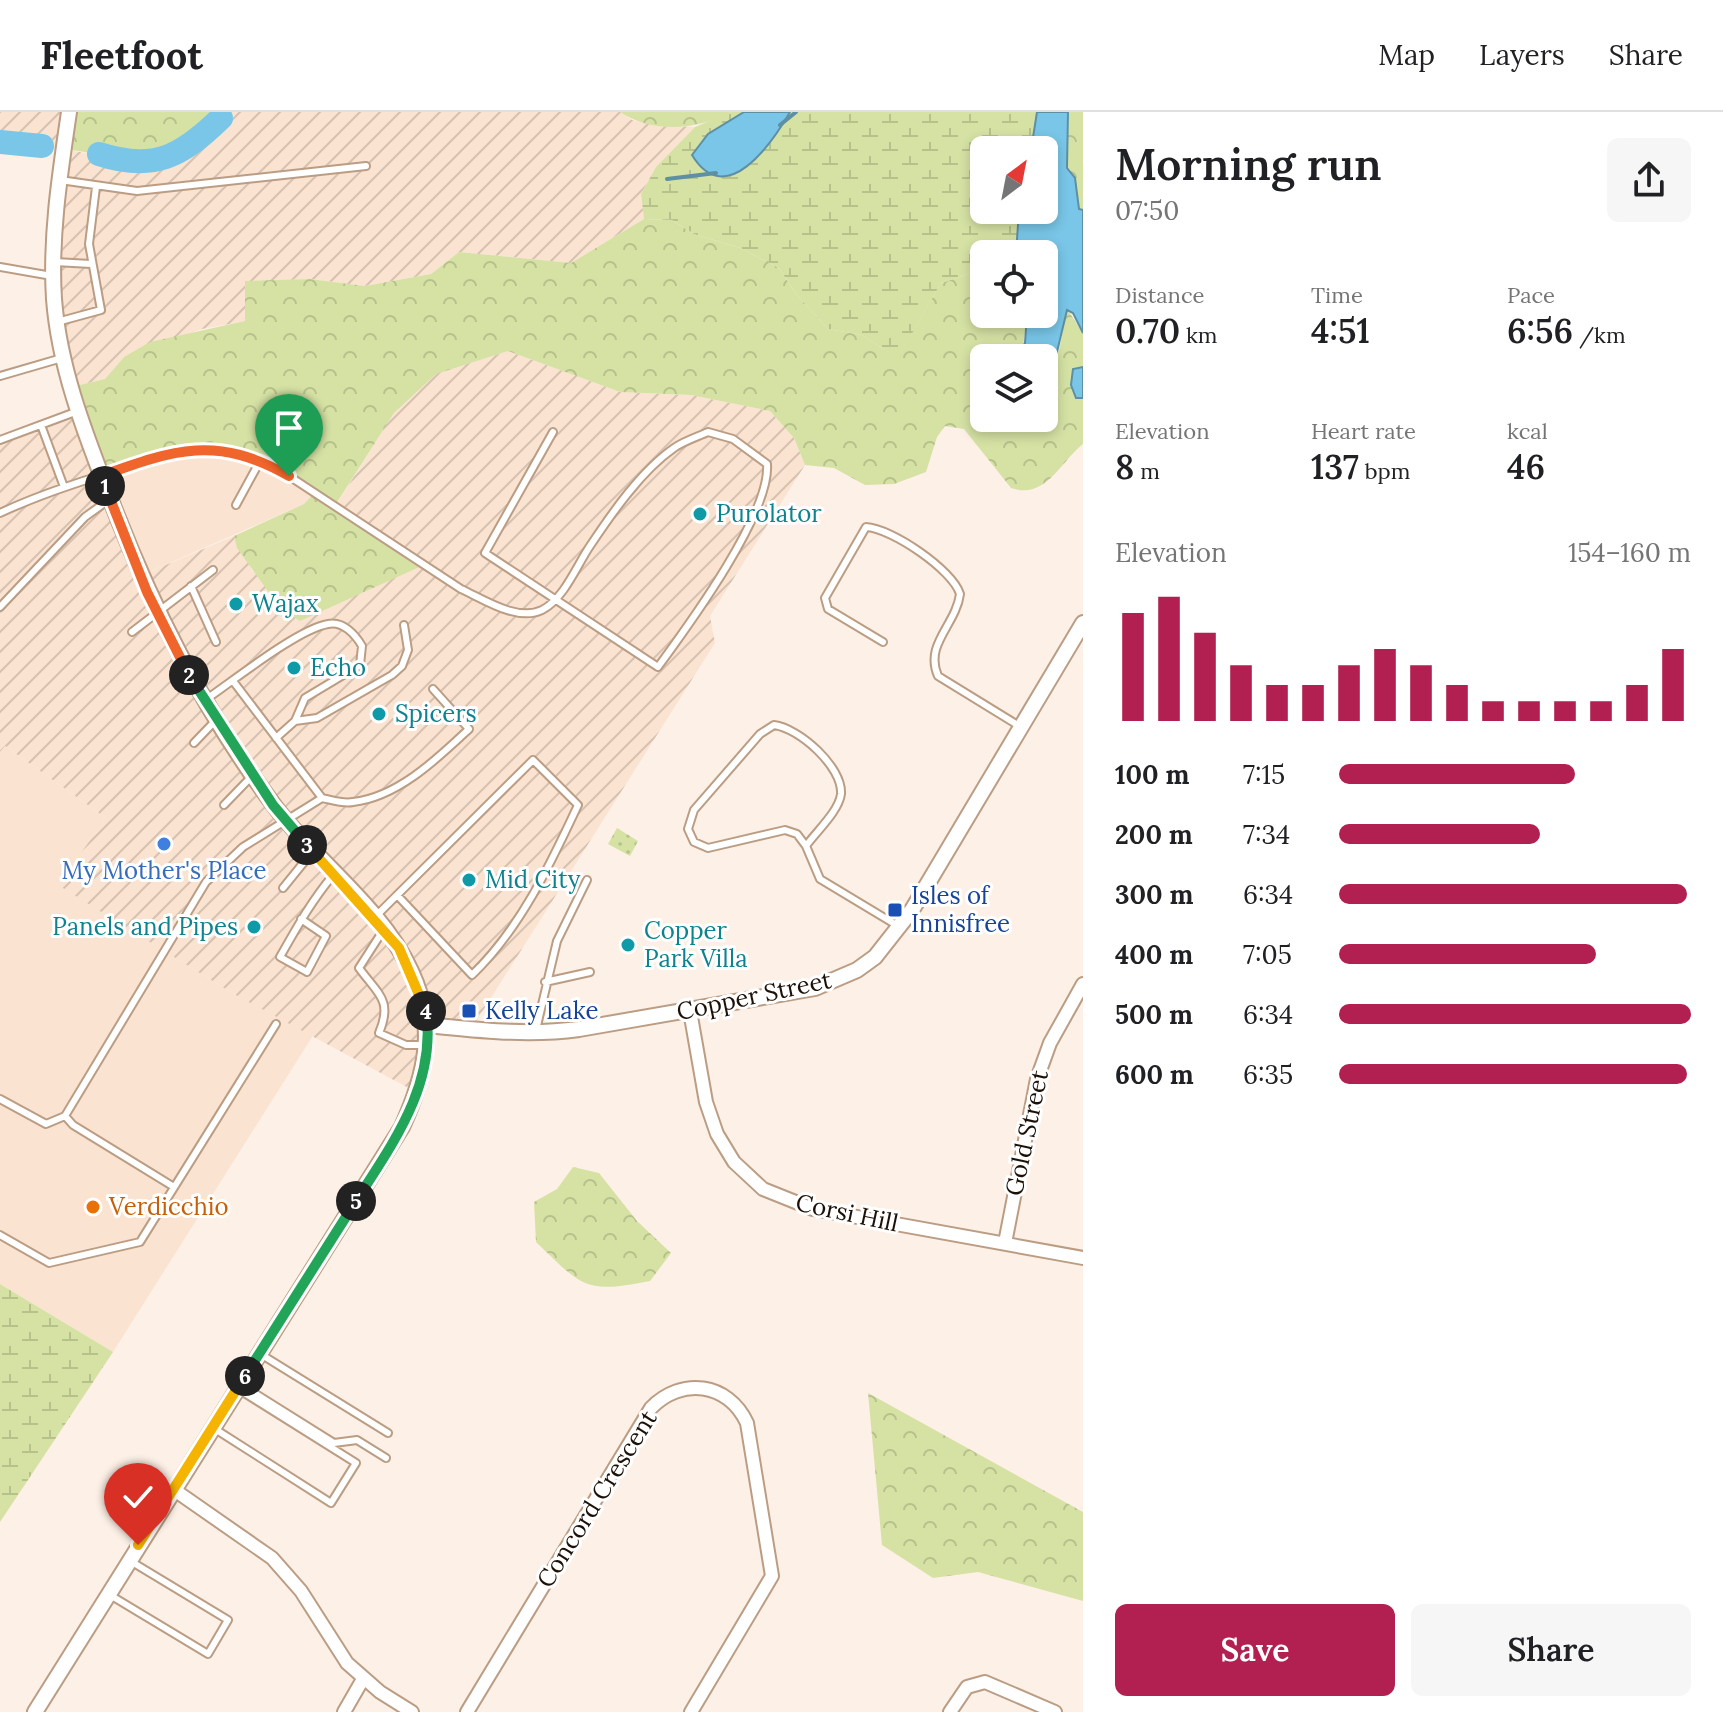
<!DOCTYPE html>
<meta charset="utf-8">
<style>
:root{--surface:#fff;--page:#f6f6f6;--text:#202124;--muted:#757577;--line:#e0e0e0;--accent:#b12051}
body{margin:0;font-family:Lora,serif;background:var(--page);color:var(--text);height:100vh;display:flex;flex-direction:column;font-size:30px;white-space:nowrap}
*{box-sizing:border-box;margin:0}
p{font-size:26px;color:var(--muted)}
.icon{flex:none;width:44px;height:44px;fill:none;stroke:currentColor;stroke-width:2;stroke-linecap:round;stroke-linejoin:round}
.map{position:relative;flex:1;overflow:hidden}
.sheet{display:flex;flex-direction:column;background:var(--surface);width:640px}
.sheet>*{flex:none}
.needle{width:52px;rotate:32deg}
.tools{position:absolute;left:970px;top:24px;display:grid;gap:16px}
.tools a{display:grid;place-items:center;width:88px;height:88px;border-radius:12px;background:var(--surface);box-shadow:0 4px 12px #0003;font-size:40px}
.pin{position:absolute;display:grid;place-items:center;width:68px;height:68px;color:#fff;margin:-82px -34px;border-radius:50% 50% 50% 0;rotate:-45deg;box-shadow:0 0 8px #0007}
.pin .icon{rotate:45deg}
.km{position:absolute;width:40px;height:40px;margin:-20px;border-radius:50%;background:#222;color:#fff;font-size:22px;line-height:40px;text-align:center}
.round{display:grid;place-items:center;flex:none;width:84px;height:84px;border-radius:12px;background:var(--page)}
.headline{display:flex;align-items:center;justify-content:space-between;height:136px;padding:0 32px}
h1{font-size:44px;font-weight:600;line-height:60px}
.stats{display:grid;grid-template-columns:repeat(3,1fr);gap:12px;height:136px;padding:8px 32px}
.stats div{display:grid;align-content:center}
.stats b{font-size:34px;font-weight:600}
.stats small{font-size:22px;font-weight:400}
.stats p{font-size:22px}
.chart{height:224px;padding:16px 32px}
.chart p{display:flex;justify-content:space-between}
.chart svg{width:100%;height:144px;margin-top:8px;stroke:var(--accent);stroke-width:6}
.button{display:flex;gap:16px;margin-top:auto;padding:16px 32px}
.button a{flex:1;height:92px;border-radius:12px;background:var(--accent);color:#fff;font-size:32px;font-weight:600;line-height:92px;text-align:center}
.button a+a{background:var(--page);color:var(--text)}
ul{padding:0 32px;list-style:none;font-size:26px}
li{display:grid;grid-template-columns:128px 96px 1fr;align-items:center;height:60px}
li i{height:20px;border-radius:10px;background:var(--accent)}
header{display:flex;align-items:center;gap:48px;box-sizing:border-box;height:112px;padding:0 40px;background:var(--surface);border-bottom:2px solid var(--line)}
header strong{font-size:38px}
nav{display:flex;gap:44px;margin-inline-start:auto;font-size:28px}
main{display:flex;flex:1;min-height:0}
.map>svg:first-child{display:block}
</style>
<header>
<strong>Fleetfoot</strong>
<nav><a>Map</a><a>Layers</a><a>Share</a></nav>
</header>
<main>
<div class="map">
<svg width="1083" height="1600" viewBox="0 0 1083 1600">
<defs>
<pattern id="industrial-furrows" width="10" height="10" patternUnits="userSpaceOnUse" patternTransform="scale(2)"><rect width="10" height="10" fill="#fbe3d1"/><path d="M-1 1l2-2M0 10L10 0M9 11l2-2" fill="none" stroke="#d7c2b2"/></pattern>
<pattern id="forest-crowns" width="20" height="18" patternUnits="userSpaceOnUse" patternTransform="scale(2)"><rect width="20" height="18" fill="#d5e2a4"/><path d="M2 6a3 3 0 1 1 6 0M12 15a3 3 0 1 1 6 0" fill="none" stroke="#b6c18c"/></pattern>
<pattern id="wetland-marsh" width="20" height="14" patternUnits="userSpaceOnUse" patternTransform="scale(2)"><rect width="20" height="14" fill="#d5e2a4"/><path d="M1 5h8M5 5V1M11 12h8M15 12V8" fill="none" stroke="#b6c18c"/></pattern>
<pattern id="park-dots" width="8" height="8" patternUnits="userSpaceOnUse" patternTransform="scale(2)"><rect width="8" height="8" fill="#d5e2a4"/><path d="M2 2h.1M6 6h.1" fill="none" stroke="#b6c18c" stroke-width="1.8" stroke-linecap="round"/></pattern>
</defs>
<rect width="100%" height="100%" fill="#fdf0e6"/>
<!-- built -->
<path fill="#fbe3d1" d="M202 335 244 342 315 380 304 392 142 463 102 363Z
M5 634 106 706 59 773 232 881 314 922 113 1240 0 1172V640Z"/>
<!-- industrial -->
<path fill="url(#industrial-furrows)" d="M0 0H71L66 37 122 49H146L180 41 224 0H620L632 8 656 13 695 15 656 55 641 82 644 107 571 151 459 140 431 162 365 174 310 167 245 170 246 209 202 217 124 245 105 267 71 275 55 185 65 39 0 29Z
M508 239 620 280 691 283 770 299 794 326 805 353 710 504 715 531 472 916 426 912 416 980 232 881 58 773 106 706 5 634 0 640V327L78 298 142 463 234 424 253 460 336 393 394 301 436 261Z"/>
<!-- forest -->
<path fill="url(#forest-crowns)" d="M71 0H224C181 68 128 46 65 37Z
M620 0H731C698 18 653 22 620 0Z
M1068 0H1083V98L1079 97 1077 76 1067 56Z
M644 107 672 108 694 122 740 136 779 156 796 182 828 217 862 223 885 238H902L941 171 984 157V202H1027L1022 243 1034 246H984V306H1044V251L1046 243 1056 244 1059 238 1067 197 1083 221V255L1073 257 1071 273 1076 285 1083 286V332C1060 350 1046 388 1011 376L964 317 945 314 937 325 926 360 894 372 865 373 834 356 805 353 794 326 770 299 691 283 620 280 508 239 436 262 394 301 336 392 426 452 300 509 280 496 237 436 234 424 304 392 315 380 267 350 202 335 102 363 71 275 105 267 124 245 150 230 245 209V169L310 167 365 174 431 162 459 140 571 151Z
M573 1055 599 1061 637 1109 671 1141 650 1169C584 1182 583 1175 536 1130L534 1090 557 1077Z
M868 1281 1083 1400V1489L978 1460 933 1466 882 1433Z"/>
<!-- wetland -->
<path fill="url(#wetland-marsh)" d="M731 0H1037L1031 38H984V98H1019L1016 142H984V157L941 171 902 239 885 238 862 223 828 217 796 182 779 156 740 136 694 122 672 108 644 107 641 82 656 55 695 15Z
M0 1172 113 1240 0 1410Z"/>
<!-- park -->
<path fill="url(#park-dots)" d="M617 716 638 729 630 744 608 732Z"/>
<!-- water -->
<path fill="#79c6e8" stroke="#5d90a5" stroke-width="2" d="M744 0H790C772 31 726 99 692 43L708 22Z
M1037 0H1068L1067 56 1075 66 1079 97 1083 98V221L1073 201 1067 198 1056 244 1047 243 1044 251V246L1019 240 1025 231 1027 202H1044V142H1016L1019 98H1044V38H1031Z
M1083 255V286H1076L1071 273 1073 257Z"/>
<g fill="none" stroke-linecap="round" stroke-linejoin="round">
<!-- stream -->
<path stroke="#5d90a5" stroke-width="4" d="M780 13 796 0
M667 67 716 61"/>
<!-- river -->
<path stroke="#79c6e8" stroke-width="24" d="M0 30 42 34
M99 42C154 60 182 44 221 6"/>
<!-- service casing -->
<g stroke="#bb9d84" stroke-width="10">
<path id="service" d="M60 68 137 79 366 54
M55 150 91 152
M0 155 52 164
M57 210 101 198 89 132 96 75
M0 264 62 246
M41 313 64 375
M0 328 78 299
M236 393 260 349
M0 401C47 379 96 364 147 350 164 345 182 337 201 336 232 335 262 349 289 364L461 477C483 487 517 510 542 498 564 487 577 453 590 434 612 401 641 359 674 336 684 329 697 325 708 320L733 327 767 352C771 401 688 514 658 555L485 441 553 320
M191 474 216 530
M0 495 85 405 110 387
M132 520 213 458
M883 530 828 497 825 486 866 415C891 416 953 458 960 482 956 513 924 532 938 564L1021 615
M205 588C233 569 298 517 328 512 343 509 355 522 362 534L360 553 305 586 295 609
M774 613C799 616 843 655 841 682 839 699 816 720 806 734L797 722 785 718 708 736 694 730 688 717 694 698 760 622Z
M276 626 295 609 317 606 392 563 402 554 408 538 404 513
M194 631 216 608
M322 686C332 688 343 692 353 690 398 685 438 646 469 617L433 577
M224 693 253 663
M806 734 820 767 898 814
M283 776 313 739
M377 803 533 648 578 693C550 753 520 817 472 863L397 783
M301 807 326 824 307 860 280 845C297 815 312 788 334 762
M384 817 359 856C378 882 393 888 379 921L406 933H424
M545 870 590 860
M536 918 557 829 587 768
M0 987 46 1012 65 1004 206 770 243 735 322 686 233 569
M65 1004 73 1013 174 1075
M0 1123 49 1151 140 1130 276 912
M262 1243 388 1321
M240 1272 334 1331 357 1328 386 1346
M215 1317 331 1391 356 1351 238 1277
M110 1483 208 1542 228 1508 132 1450"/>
</g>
<!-- minor casing -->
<g stroke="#bb9d84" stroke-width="16">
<path id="minor" d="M690 899 706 990 717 1022 734 1050 763 1077 813 1097 1083 1146
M1005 1131 1037 967 1050 931 1083 872
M173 1377 272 1446 301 1479 347 1551 380 1580 412 1600
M344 1600 363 1567
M467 1600 651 1296C681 1265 728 1270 747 1311L772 1464 691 1600
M950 1600 967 1575 985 1570 1055 1600"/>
</g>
<!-- tertiary casing -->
<g stroke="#bb9d84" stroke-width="18">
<path id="tertiary" d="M427 913C479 918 527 924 579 917L815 876 857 858 875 845 912 798 1083 511
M35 1600 402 1015C426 962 437 914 411 859 381 794 315 749 273 692 201 595 150 491 107 378 83 316 59 253 54 187 50 125 60 61 69 0"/>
</g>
<!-- service -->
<use href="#service" stroke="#fff" stroke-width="6"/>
<!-- minor -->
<use href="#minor" stroke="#fff" stroke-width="12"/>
<!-- tertiary -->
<use href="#tertiary" stroke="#fff" stroke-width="14"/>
</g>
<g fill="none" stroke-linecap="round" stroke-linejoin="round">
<!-- split-1 casing -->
<g stroke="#fff" stroke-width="16">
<path id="split-1" d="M105 374 101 364C175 337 217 323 289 364"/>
</g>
<!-- split-2 casing -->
<g stroke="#fff" stroke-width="16">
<path id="split-2" d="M105 374 147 480 189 563"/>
</g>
<!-- split-3 casing -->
<g stroke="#fff" stroke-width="16">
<path id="split-3" d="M189 563 273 693 307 733"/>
</g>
<!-- split-4 casing -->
<g stroke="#fff" stroke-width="16">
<path id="split-4" d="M307 733 399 836 426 899"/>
</g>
<!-- split-5 casing -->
<g stroke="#fff" stroke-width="16">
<path id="split-5" d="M356 1089C393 1031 437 972 426 899"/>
</g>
<!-- split-6 casing -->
<g stroke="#fff" stroke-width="16">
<path id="split-6" d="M245 1264 356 1089"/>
</g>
<!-- split-7 casing -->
<g stroke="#fff" stroke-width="16">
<path id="split-7" d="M138 1433 245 1264"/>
</g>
<!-- split-1 -->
<use href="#split-1" stroke="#f0652b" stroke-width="10"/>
<!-- split-2 -->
<use href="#split-2" stroke="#f0652b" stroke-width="10"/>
<!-- split-3 -->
<use href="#split-3" stroke="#22a559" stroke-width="10"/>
<!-- split-4 -->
<use href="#split-4" stroke="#f5b400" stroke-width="10"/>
<!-- split-5 -->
<use href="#split-5" stroke="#22a559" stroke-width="10"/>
<!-- split-6 -->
<use href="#split-6" stroke="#22a559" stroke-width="10"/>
<!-- split-7 -->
<use href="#split-7" stroke="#f5b400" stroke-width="10"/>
</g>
<!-- markers -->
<g fill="#0f9aa8" stroke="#fff" stroke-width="3">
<circle cx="700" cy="402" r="8"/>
<circle cx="236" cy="492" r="8"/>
<circle cx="294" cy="556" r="8"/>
<circle cx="379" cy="602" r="8"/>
<circle cx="469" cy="768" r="8"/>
<circle cx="254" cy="815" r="8"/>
<circle cx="628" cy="833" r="8"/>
</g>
<circle fill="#3f7fe0" stroke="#fff" stroke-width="3" cx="164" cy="732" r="8"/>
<g fill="#1a4fb4" stroke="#fff" stroke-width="3">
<rect x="887" y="790" width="16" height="16" rx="4"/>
<rect x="461" y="891" width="16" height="16" rx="4"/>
</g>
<circle fill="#e8710a" stroke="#fff" stroke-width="3" cx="93" cy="1095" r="8"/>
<g text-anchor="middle" stroke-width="6" stroke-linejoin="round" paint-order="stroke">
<!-- culture labels -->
<g font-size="24" fill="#0d838f" stroke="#fff" text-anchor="start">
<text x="716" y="410">Purolator</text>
<text x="252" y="500">Wajax</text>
<text x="310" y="564">Echo</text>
<text x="395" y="610">Spicers</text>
<text x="485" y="776">Mid City</text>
<text x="238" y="823" text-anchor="end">Panels and Pipes</text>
<text x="644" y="827">Copper<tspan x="644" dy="28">Park Villa</tspan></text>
</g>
<!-- shop labels -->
<g font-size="24" fill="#366cbe" stroke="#fff">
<text x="164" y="767">My Mother's Place</text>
</g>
<!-- transit labels -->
<g font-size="24" fill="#164399" stroke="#fff" text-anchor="start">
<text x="911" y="792">Isles of<tspan x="911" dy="28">Innisfree</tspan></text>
<text x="485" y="907">Kelly Lake</text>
</g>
<!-- street labels -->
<g font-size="24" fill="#1c1108" stroke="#fff">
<text transform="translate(754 884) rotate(-12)" y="8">Copper Street</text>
<text transform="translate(1027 1021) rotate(-78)" y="8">Gold Street</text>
<text transform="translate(847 1101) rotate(12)" y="8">Corsi Hill</text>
<text transform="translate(597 1387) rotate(-58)" y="8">Concord Crescent</text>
</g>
<!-- food labels -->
<g font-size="24" fill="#c56008" stroke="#fff" text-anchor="start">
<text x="109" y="1103">Verdicchio</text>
</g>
</g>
</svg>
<div class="tools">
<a><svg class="needle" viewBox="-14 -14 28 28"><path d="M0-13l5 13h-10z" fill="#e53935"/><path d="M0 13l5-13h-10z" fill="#757577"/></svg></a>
<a><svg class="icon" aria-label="locate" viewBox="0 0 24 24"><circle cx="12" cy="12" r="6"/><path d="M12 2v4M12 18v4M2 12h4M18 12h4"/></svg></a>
<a><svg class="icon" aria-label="layers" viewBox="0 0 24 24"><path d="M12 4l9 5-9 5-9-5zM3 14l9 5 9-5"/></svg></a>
</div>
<div class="pin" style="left:289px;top:364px;background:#1e9e55"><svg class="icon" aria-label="arrive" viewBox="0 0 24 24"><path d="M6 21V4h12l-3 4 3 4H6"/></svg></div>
<div class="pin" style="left:138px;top:1433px;background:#d93025"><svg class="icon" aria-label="check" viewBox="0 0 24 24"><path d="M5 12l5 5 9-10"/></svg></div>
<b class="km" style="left:105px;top:374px">1</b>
<b class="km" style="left:189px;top:563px">2</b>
<b class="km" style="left:307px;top:733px">3</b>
<b class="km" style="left:426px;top:899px">4</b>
<b class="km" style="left:356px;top:1089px">5</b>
<b class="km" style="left:245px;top:1264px">6</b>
</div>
<section class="sheet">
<div class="headline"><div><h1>Morning run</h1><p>07:50</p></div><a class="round"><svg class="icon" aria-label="share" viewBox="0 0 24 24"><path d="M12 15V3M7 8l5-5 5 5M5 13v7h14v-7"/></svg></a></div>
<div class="stats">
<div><p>Distance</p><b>0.70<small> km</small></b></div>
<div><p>Time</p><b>4:51</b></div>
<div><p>Pace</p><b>6:56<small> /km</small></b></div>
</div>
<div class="stats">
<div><p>Elevation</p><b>8<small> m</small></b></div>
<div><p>Heart rate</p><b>137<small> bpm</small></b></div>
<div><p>kcal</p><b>46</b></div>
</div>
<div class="chart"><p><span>Elevation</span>154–160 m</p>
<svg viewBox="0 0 160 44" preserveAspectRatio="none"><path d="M5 44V11M15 44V6M25 44V17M35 44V27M45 44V33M55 44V33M65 44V27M75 44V22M85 44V27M95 44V33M105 44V38M115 44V38M125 44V38M135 44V38M145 44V33M155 44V22"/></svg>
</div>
<ul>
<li><b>100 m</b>7:15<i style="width:67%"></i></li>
<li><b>200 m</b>7:34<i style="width:57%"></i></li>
<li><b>300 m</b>6:34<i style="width:99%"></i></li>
<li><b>400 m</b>7:05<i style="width:73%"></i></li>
<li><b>500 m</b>6:34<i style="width:100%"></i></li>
<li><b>600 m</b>6:35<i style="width:99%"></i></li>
</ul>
<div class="button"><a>Save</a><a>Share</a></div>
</section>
</main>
